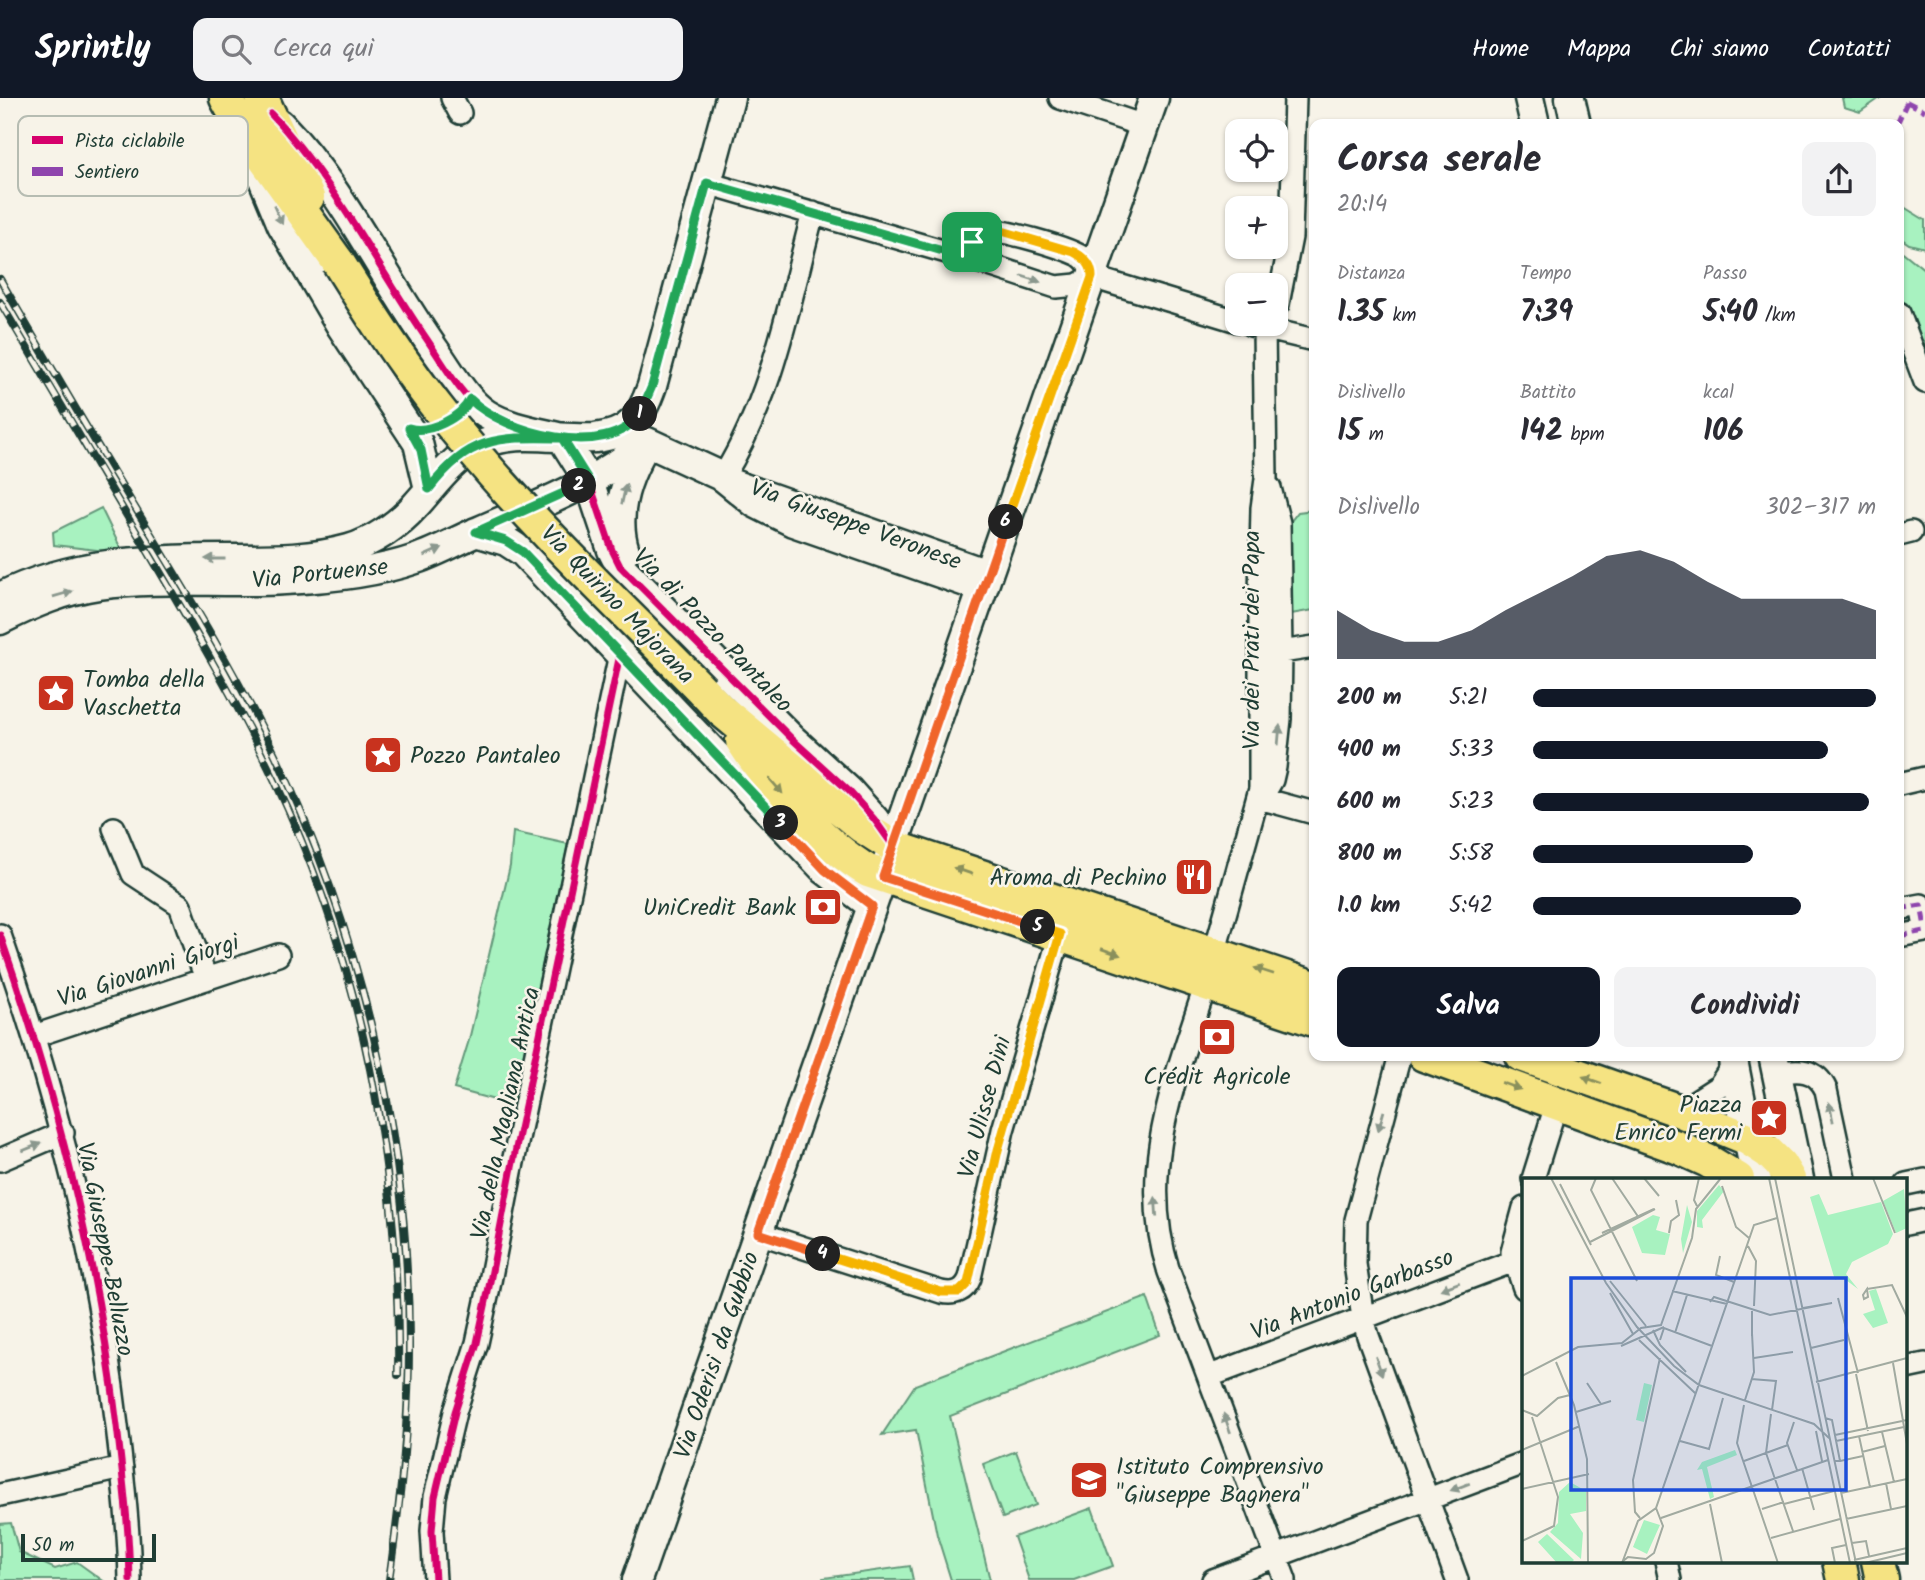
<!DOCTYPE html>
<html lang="it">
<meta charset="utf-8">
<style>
:root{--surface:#fff;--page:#f2f2f3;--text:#2b2b33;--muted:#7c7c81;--accent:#111827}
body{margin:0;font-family:Kalam,sans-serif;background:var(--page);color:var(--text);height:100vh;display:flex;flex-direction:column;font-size:26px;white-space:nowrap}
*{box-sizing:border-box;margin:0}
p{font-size:23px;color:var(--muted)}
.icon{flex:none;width:38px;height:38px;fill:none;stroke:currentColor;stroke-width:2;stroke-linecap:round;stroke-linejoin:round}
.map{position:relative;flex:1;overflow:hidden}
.drawer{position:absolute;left:1309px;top:21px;width:595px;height:942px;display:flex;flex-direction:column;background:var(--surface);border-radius:14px;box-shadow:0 2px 5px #0004}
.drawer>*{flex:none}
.buttons{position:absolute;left:1225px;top:21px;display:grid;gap:14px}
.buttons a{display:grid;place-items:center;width:63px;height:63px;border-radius:14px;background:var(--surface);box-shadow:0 2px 5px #0004;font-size:35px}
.scale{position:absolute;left:21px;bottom:18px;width:135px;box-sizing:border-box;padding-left:7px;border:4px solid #1f3d34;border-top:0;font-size:19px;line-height:24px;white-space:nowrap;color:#1f3d34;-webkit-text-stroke:5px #f7f3e8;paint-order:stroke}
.pin{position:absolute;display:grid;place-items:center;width:60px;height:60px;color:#fff;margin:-30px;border-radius:14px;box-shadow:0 4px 10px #0006}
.km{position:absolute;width:35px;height:35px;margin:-18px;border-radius:50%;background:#222;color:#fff;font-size:19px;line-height:35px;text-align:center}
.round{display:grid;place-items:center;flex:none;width:74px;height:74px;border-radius:14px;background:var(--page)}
.head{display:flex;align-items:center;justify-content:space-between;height:119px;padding:0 28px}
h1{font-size:38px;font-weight:700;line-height:52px}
.figures{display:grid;grid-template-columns:repeat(3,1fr);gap:10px;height:119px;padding:7px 28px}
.figures div{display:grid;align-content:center}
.figures b{font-size:30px;font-weight:700}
.figures small{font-size:19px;font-weight:400}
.figures p{font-size:19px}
.chart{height:196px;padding:14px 28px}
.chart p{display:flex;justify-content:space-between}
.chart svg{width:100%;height:126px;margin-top:7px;fill:var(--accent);opacity:.7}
.action{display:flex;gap:14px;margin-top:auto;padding:14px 28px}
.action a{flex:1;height:80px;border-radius:14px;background:var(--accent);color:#fff;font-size:28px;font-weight:700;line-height:80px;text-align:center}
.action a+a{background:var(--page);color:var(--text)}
ul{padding:0 28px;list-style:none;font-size:23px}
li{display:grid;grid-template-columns:112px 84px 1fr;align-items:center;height:52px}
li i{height:18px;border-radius:9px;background:var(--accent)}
header{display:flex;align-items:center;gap:42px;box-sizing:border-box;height:98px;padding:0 35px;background:var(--accent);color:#fff}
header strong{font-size:33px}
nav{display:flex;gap:38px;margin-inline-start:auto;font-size:24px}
.search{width:490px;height:63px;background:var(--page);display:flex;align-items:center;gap:18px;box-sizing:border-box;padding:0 24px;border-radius:14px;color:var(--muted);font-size:26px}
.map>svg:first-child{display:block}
</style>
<header>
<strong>Sprintly</strong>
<div class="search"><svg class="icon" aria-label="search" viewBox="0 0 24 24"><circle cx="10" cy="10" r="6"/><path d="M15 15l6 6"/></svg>Cerca qui</div>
<nav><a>Home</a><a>Mappa</a><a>Chi siamo</a><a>Contatti</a></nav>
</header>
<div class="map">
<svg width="1925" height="1482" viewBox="0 0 1925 1482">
<rect width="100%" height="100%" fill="#f7f3e8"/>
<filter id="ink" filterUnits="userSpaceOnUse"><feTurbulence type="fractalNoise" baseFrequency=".0143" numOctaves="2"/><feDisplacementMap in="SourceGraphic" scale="14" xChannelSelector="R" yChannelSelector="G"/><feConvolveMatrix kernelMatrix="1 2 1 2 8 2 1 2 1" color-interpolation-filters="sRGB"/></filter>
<g filter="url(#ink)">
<!-- green -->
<path fill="#a8f2c0" stroke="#64987a" stroke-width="2" d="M1842 0H1880L1860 14 1844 9Z
M1899 106 1925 122V150L1909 146 1899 139Z
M1899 151 1925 172V259L1899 201Z
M101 410 123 455 54 447 53 434Z
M1314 412V512L1291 516 1288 435 1290 434 1291 423 1298 414Z
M513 734 568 746 513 1007 454 991 469 942 510 768Z
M1147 1199 1160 1237 950 1318 990 1482H951L937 1437 916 1332 882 1337 915 1287Z
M1016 1353 1036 1407 1003 1420 983 1366Z
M1092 1410 1113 1468 1074 1482H1029L1014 1439Z
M11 1425 19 1454 55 1471 77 1464 102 1482H0V1426Z
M910 1468 913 1482H823V1480Z"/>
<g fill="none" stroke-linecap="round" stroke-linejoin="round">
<!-- street casing -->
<g stroke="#1f3d34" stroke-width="26">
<path id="street" d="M452 0 460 15
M1060 0 1144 28
M707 85 974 162 1056 189 1077 187 1092 179
M813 115C789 205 773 298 723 379L989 473
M974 162 970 149C972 141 975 135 983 133 996 129 1073 151 1083 160 1089 165 1092 171 1092 179
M1092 179 1237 223
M1278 206 1291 139 1295 0
M1899 215 1925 284
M1251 227 1314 242
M1899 437 1911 434
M1281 554 1314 549
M1899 686 1925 680
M1265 694 1272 682 1275 669 1280 621 1281 554 1279 425 1270 390
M1259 700 1314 715
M114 730 133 776 180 807 206 881
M1899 811 1921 807 1925 829
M0 837C57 999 97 1158 117 1328 123 1380 129 1430 130 1482
M1899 838 1925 833
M1214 856 1260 691V498L1262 410 1266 381 1264 230
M1206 886C1175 983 1136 1072 1169 1174L1285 1482
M34 938 278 857
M1400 957 1356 1122 1355 1166 1363 1220 1368 1238 1457 1482
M1777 975C1798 971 1816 970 1826 992L1845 1081
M1680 1013 1719 988 1734 965
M0 1062 63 1035
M1533 1081 1557 1004
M1906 1086 1925 1082
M1524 1110 1512 1154 1524 1190
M1906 1126 1925 1122
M758 1135 941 1194C955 1197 965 1193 970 1180L1003 1032 1060 836
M1906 1270 1925 1266
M1210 1278 1514 1163
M0 1397 122 1370
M1666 1463 1670 1482
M435 1482 432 1433 435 1399 455 1314 477 1245 488 1194 511 1074 620 556
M1213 1482 1524 1365"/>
</g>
<!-- secondary casing -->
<g stroke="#1f3d34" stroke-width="33">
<path id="secondary" d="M1529 0 1535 26
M1570 0 1576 26
M280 26C343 91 383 180 436 254 451 275 465 302 486 316 508 330 538 334 562 340L589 383 612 452 620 468 792 641 849 693 874 721 887 740
M253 57 282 127 341 228 418 345 429 391
M647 344 723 379 755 405 793 424 983 490
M476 434 506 443 523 454 825 772 872 808
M625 453C613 417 625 382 643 351
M0 499C73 463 148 461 227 461 268 461 310 462 349 451 373 444 398 427 415 408 440 381 457 352 495 342 524 333 564 342 595 340 630 336 641 320 652 288L730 0
M0 522C32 506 64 492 99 487 161 478 224 486 285 482 328 480 375 475 416 461 437 454 458 442 479 433 536 408 598 385 647 344
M1732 957 1756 1081
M1773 957 1799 1081
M637 1482 1154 0"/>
</g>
<!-- primary casing -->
<g stroke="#1f3d34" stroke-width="37">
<path id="primary" d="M226 0 243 31 338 164
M262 0 308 99
M702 592 722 613 861 728 894 749 1314 889
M742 643C770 687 824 747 868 773L1314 922
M1424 957 1677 1049 1708 1063 1738 1081
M1521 957 1680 1013 1748 1041 1768 1054 1780 1066 1789 1081
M1839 1463 1843 1482
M1878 1463 1882 1482"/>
</g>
<!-- street -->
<use href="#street" stroke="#f7f3e8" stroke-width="21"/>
<!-- secondary -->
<use href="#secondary" stroke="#f7f3e8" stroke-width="28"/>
<!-- primary -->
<use href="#primary" stroke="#f5e382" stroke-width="32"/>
<!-- rail casing -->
<g stroke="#1f3d34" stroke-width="8">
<path id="rail" d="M0 181C41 252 82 322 125 393 175 476 228 560 271 648 362 835 410 1043 409 1252 409 1329 400 1406 389 1482
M0 204C48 285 96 365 143 445 189 523 235 600 274 681 362 865 401 1073 398 1277"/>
</g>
<!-- rail -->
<use href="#rail" stroke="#f7f3e8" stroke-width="5" stroke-dasharray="16" stroke-linecap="butt"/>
<!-- primary-bridge casing -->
<g stroke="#1f3d34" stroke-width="37" stroke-linecap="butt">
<path id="primary-bridge" d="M338 164C377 227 418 289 467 346 539 433 623 511 702 592"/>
</g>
<!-- primary-bridge -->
<use href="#primary-bridge" stroke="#f5e382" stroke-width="32"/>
<!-- quiet -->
<path stroke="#8e44ad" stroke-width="5" stroke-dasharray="10 5" stroke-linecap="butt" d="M1907 4 1925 13
M1897 26 1907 4 1904 0
M1278 206 1282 190
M1899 811 1921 807 1925 829
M1899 838 1925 833"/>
<!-- cycleway casing -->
<g stroke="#f7f3e8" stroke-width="11">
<path id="cycleway" d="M271 16C334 82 375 165 426 240 443 265 461 299 486 316 507 330 538 334 562 340L589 383 612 452 620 468 792 641 849 693 874 721 894 749
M0 837C57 999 97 1158 117 1328 123 1380 129 1430 130 1482
M435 1482 432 1433 435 1399 455 1314 477 1245 488 1194 511 1074 620 556"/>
</g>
<!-- cycleway -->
<use href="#cycleway" stroke="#d6006c" stroke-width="7"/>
</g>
<!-- one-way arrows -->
<defs><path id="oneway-solid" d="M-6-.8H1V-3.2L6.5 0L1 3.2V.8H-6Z" transform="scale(1.75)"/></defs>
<g fill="#8b988e">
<use href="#oneway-solid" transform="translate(278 117) rotate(65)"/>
<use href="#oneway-solid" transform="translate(1031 181) rotate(18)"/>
<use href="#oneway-solid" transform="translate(624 396) rotate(-77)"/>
<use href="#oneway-solid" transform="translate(433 454) rotate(-24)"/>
<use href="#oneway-solid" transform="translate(215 461) rotate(180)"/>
<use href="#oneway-solid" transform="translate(63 496) rotate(-16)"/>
<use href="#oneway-solid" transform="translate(1279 637) rotate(-85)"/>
<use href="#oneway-solid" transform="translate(1831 1014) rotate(-102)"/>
<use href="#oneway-solid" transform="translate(1381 1023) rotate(106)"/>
<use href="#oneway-solid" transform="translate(32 1049) rotate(-22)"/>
<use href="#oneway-solid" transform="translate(1156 1109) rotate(-94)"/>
<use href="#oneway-solid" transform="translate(1450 1188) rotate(159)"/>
<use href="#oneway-solid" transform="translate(1379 1268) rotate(70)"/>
<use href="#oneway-solid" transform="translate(1227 1325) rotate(-110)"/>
<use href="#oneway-solid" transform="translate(1460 1389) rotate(159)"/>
</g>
<g fill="#8a905b">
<use href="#oneway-solid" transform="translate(776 688) rotate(49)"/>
<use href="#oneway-solid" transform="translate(963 773) rotate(-161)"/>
<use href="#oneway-solid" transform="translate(1111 854) rotate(19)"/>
<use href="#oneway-solid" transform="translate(1264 873) rotate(-162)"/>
<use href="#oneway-solid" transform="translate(1592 982) rotate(-160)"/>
<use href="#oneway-solid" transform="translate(1511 988) rotate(20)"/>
</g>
</g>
<g fill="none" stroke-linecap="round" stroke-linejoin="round" filter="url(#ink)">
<!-- split-1 casing -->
<g stroke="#fff" stroke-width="14">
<path id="split-1" d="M640 316 652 288 707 85 974 162 970 149 972 144"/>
</g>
<!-- split-2 casing -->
<g stroke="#fff" stroke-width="14">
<path id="split-2" d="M579 388 589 383 562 340C499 339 471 337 429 391L421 352 409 330C429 336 461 320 470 301 504 335 608 363 640 316"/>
</g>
<!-- split-3 casing -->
<g stroke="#fff" stroke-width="14">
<path id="split-3" d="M579 388 476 434 506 443 523 454 781 725"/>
</g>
<!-- split-4 casing -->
<g stroke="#fff" stroke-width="14">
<path id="split-4" d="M781 725 825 772 872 808 758 1135 823 1156"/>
</g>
<!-- split-5 casing -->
<g stroke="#fff" stroke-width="14">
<path id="split-5" d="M823 1156 941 1194H959L968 1185 998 1052 1060 836 1038 829"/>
</g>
<!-- split-6 casing -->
<g stroke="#fff" stroke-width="14">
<path id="split-6" d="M1006 424 883 779 1038 829"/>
</g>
<!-- split-7 casing -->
<g stroke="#fff" stroke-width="14">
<path id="split-7" d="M972 144C978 131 989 131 1002 133L1074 154C1085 160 1092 167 1092 179L1006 424"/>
</g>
<!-- split-1 -->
<use href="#split-1" stroke="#22a559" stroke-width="9"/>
<!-- split-2 -->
<use href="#split-2" stroke="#22a559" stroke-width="9"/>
<!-- split-3 -->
<use href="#split-3" stroke="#22a559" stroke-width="9"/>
<!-- split-4 -->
<use href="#split-4" stroke="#f0652b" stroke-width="9"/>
<!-- split-5 -->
<use href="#split-5" stroke="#f5b400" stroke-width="9"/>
<!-- split-6 -->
<use href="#split-6" stroke="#f0652b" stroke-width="9"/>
<!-- split-7 -->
<use href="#split-7" stroke="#f5b400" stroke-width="9"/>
</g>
<!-- icons -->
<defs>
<g id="sight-square" transform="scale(2.0125)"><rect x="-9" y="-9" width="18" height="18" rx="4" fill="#c8321e" stroke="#f7f3e8"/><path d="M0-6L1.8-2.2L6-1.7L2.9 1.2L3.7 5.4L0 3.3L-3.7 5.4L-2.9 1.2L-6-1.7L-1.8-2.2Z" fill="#fff"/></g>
<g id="restaurant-square" transform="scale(2.0125)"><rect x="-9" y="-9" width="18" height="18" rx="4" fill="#c8321e" stroke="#f7f3e8"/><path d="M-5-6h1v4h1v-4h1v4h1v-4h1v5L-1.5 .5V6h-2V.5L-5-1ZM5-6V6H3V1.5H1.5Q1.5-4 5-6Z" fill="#fff"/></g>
<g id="bank-square" transform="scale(2.0125)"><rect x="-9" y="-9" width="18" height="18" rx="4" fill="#c8321e" stroke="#f7f3e8"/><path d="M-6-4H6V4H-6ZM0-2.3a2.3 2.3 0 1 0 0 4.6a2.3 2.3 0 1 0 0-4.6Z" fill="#fff"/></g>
<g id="school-square" transform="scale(2.0125)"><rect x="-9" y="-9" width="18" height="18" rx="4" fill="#c8321e" stroke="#f7f3e8"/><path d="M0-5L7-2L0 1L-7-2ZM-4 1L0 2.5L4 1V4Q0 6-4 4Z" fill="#fff"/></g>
</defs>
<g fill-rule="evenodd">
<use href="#sight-square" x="56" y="595"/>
<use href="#sight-square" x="383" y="657"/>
<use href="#restaurant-square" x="1194" y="779"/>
<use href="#bank-square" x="823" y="809"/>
<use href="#bank-square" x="1217" y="939"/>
<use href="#sight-square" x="1769" y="1020"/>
<use href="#school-square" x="1089" y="1382"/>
</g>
<g text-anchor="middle" stroke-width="5" stroke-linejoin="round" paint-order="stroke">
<!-- street labels -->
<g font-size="24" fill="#1f3d34" stroke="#f7f3e8">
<text transform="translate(856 426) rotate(20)" y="8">Via Giuseppe Veronese</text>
<text transform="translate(320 475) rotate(-6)" y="8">Via Portuense</text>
<text transform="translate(618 506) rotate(46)" y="8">Via Quirino Majorana</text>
<text transform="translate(713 532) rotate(46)" y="8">Via di Pozzo Pantaleo</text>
<text transform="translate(1251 542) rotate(-90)" y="8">Via dei Prati dei Papa</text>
<text transform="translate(148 872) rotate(-18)" y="8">Via Giovanni Giorgi</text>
<text transform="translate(984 1009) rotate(-75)" y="8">Via Ulisse Dini</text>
<text transform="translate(505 1015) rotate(-78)" y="8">Via della Magliana Antica</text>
<text transform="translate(106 1151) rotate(79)" y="8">Via Giuseppe Belluzzo</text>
<text transform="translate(1352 1196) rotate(-21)" y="8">Via Antonio Garbasso</text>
<text transform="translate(716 1257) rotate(-71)" y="8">Via Oderisi da Gubbio</text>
</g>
<!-- poi labels -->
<g font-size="24" fill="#1f3d34" stroke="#f7f3e8" text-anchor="start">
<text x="83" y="589">Tomba della<tspan x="83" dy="28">Vaschetta</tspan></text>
<text x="410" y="665">Pozzo Pantaleo</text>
<text x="1167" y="787" text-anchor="end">Aroma di Pechino</text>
<text x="796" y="817" text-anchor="end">UniCredit Bank</text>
<text x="1217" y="986" text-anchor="middle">Crédit Agricole</text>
<text x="1742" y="1014" text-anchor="end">Piazza<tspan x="1742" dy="28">Enrico Fermi</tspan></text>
<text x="1116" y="1376">Istituto Comprensivo<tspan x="1116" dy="28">"Giuseppe Bagnera"</tspan></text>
</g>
</g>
<!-- overview -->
<g transform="translate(1522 1080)">
<rect width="385" height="385" fill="#f7f3e8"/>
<path d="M197 7 202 13 180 42 181 50 175 49V33ZM382 11 385 50 374 55 361 23ZM297 16 306 37 359 24 371 56 366 66 330 84 324 96 336 111 320 99 313 102 288 19ZM165 27 170 44 161 75 159 61ZM131 37 138 39 134 52 148 56 143 77 120 75 110 49ZM354 111 366 145 351 150 341 136 353 132 347 113ZM122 205 130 207 122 244 114 242ZM213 272 215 277 185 289 192 319 188 321 180 291 175 292 180 284ZM48 304 64 313V333L48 336 61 355 59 381 28 354 36 345 37 314ZM122 342 138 347 125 376 111 369ZM25 356 52 382 49 385H35L16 364Z" fill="#a8f2c0"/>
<path fill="none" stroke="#a1aaa0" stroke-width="2" d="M29 0 84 105 115 149 152 188 177 207 292 246 307 260M74 0 69 12 115 103M90 0 117 40M122 0 137 18M247 0 328 385M253 0 334 385M351 0 373 55M38 6 69 67M200 8 214 49 227 60M175 28 172 22 177 0M80 55 132 31M147 55 149 43 157 37 154 22M68 64 133 31M226 68 234 83 232 128M198 78 194 97 212 104M88 103 124 148M345 111 370 107 385 139M345 111 346 119 342 121 341 117ZM150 113 205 126M88 115 111 156M316 120 336 195M188 124 192 119 248 137 310 125 281 130M131 152 138 167 164 194M153 155 165 117M230 158V133M117 162 173 215M138 162 142 150 190 168M99 168 142 149M289 170 322 162M232 180 271 174M34 184 52 227 65 281 66 385M371 185 385 266M334 196 346 253M0 198 56 169 100 165 119 150 139 147 170 60 174 31 199 0M229 201 254 203 250 232M294 204 385 180M65 205 79 226M223 222 232 194 230 155M222 227 215 265 256 385M0 232 15 238 36 220 48 217M54 234 89 223M249 236 244 275 271 353M303 240 310 242 318 283H313M272 244 265 265 275 292M294 253 300 283M360 254 372 304M313 257 385 242M337 258 348 309M158 263 187 271 201 220M314 263 382 249M0 272 58 248M340 274 363 268M222 283 266 267M318 283 341 278M280 290 292 332M364 305 369 331M0 311 67 296M319 315 385 301M188 326 200 385M262 326 312 313M240 331 262 324M118 340 113 334 111 302 138 180M139 340 306 282M324 341 385 328M249 360 318 341M0 363 32 348 36 319 10 239M330 365 344 363 347 378M332 382 385 370M100 384 106 379 124 381 132 375 141 348 134 330M100 385 116 343 134 330 232 47 255 40M313 385 310 370 324 367M343 385 385 375"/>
<path fill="#1d4ed8" fill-opacity="0.15" stroke="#1d4ed8" stroke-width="3.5" d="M49 100H324V312H49Z"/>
<rect width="385" height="385" fill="none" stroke="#1f3d34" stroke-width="3.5"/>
</g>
<!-- legend -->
<rect x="18" y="18" width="230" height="80" rx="10" fill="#f7f3e8" stroke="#b6bcb2" stroke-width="2"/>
<rect x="32" y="38" width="31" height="8" fill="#d6006c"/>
<rect x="32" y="69" width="31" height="9" fill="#8e44ad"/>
<g font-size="19" fill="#1f3d34">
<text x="75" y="49">Pista ciclabile</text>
<text x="75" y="80">Sentiero</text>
</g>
</svg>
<div class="buttons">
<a><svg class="icon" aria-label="locate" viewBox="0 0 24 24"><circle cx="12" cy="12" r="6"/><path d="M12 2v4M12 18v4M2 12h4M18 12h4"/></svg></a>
<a>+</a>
<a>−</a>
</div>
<div class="scale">50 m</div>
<div class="pin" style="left:972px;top:144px;background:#1e9e55"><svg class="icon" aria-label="arrive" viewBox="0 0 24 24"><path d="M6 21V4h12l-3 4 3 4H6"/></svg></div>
<b class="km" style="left:640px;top:316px">1</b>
<b class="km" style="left:579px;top:388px">2</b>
<b class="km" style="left:781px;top:725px">3</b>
<b class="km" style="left:823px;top:1156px">4</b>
<b class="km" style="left:1038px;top:829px">5</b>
<b class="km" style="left:1006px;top:424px">6</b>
<section class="drawer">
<div class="head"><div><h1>Corsa serale</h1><p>20:14</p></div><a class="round"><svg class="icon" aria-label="share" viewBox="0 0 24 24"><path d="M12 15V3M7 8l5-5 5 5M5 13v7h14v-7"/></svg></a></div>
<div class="figures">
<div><p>Distanza</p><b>1.35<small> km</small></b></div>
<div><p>Tempo</p><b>7:39</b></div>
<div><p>Passo</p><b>5:40<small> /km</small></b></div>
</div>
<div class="figures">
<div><p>Dislivello</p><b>15<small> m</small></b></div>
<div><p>Battito</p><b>142<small> bpm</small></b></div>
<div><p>kcal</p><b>106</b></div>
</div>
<div class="chart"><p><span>Dislivello</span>302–317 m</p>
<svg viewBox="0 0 160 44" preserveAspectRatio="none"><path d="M0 44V27L10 34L20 38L30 38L40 34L50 27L60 21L70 15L80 8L90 6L100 10L110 17L120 23L130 23L140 23L150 23L160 27V44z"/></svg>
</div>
<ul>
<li><b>200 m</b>5:21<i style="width:100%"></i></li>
<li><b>400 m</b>5:33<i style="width:86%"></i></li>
<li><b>600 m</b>5:23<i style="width:98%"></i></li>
<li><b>800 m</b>5:58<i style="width:64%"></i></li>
<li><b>1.0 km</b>5:42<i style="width:78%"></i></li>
</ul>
<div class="action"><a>Salva</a><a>Condividi</a></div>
</section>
</div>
